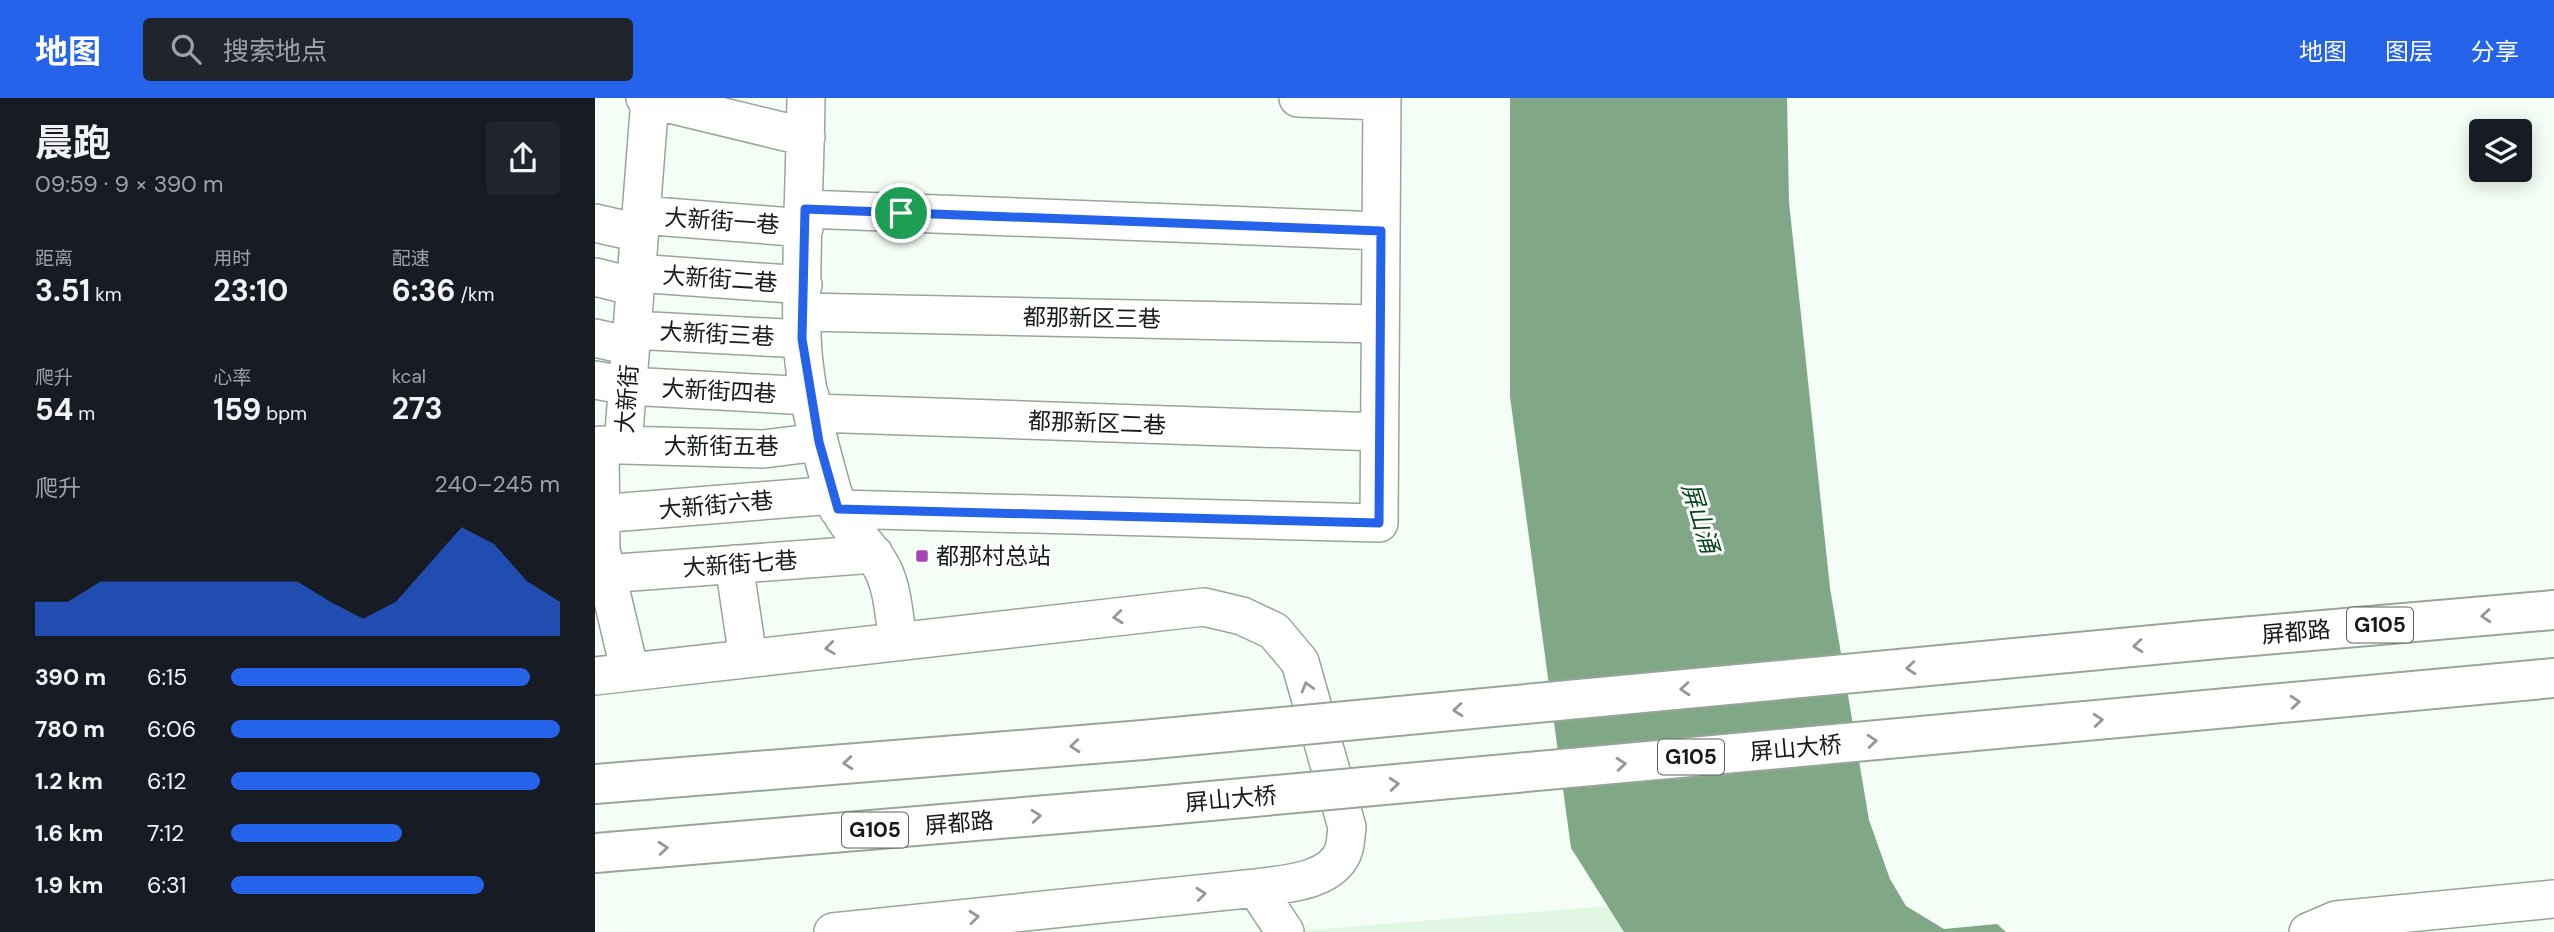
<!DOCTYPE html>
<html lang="zh">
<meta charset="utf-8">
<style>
:root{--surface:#171b24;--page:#20242c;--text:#f1f3f6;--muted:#9ea1a6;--accent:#2563eb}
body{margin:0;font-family:"DM Sans","Noto Sans SC",sans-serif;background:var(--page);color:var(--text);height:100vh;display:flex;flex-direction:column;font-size:26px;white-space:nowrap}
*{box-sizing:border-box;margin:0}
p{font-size:23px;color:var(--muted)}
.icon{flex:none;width:38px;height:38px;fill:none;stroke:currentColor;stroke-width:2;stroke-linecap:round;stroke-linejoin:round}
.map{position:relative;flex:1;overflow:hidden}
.sheet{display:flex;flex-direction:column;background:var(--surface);width:595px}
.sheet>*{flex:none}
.buttons{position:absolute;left:1874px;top:21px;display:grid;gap:14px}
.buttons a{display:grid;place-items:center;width:63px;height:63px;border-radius:7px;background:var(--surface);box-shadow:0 4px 18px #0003;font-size:35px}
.pin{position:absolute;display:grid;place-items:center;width:60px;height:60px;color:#fff;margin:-30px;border:4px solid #fff;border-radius:50%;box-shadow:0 2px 7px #0007}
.round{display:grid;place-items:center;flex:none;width:74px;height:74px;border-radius:7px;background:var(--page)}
.summary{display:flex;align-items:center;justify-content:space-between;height:119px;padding:0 35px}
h1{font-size:38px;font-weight:700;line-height:52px}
.figures{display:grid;grid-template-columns:repeat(3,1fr);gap:10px;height:119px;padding:7px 35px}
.figures div{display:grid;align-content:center}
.figures b{font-size:30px;font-weight:700}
.figures small{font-size:19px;font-weight:400}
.figures p{font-size:19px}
.chart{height:196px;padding:14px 35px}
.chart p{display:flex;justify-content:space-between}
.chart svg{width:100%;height:126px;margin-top:7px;fill:var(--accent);opacity:.7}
ul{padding:0 35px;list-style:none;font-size:23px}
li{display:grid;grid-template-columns:112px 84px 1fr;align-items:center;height:52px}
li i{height:18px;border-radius:9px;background:var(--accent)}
header{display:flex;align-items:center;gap:42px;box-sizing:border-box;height:98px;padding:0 35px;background:var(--accent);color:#fff}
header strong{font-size:33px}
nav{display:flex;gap:38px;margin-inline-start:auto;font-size:24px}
.search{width:490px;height:63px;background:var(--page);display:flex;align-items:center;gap:18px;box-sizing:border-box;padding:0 24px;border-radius:7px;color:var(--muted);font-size:26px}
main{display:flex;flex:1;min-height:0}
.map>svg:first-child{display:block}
</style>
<header>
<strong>地图</strong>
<div class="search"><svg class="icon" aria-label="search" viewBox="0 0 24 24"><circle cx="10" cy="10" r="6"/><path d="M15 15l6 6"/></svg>搜索地点</div>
<nav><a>地图</a><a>图层</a><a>分享</a></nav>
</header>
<main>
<section class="sheet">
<div class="summary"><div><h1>晨跑</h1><p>09:59 · 9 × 390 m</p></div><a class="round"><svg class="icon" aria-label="share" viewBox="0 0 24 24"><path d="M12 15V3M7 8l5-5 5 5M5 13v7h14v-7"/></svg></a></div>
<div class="figures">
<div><p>距离</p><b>3.51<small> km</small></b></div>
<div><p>用时</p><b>23:10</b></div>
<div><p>配速</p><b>6:36<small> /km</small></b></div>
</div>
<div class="figures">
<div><p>爬升</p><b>54<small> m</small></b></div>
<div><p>心率</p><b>159<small> bpm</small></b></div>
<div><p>kcal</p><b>273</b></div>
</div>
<div class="chart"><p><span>爬升</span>240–245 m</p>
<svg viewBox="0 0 160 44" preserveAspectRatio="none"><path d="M0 44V32L10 32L20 25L30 25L40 25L50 25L60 25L70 25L80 25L90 32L100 38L110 32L120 19L130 6L140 12L150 25L160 32V44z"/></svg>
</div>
<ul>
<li><b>390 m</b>6:15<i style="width:91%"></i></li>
<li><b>780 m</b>6:06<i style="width:100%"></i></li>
<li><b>1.2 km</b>6:12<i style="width:94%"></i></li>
<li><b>1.6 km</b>7:12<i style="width:52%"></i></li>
<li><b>1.9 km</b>6:31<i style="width:77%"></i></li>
</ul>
</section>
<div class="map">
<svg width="1959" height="834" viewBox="0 0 1959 834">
<rect width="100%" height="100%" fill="#f5fef6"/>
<!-- built -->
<path fill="#e1f7e4" d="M1013 808 1030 834H687Z"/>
<!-- water -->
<path fill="#80a886" d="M915 0H1192L1194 104 1235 490 1274 722 1295 781 1311 808 1349 831 1402 826 1411 834H1029L976 750 915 299Z"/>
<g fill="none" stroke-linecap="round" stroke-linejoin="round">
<!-- minor casing -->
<g stroke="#97a698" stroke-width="40">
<path id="minor" d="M50 0 211 39
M211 0C210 79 205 160 207 239 209 291 224 346 238 395 249 433 271 439 287 470 298 490 299 520 303 542
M703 0 787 3
M210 111 786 133
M46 117 209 130
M0 125 44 135
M41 175 208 187
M0 179 40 189
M208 214 785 226
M37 232 207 241
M0 240 35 248
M0 282 33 288 215 298
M219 315 784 334
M28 347 169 351 224 344
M243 411 784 425 787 0
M3 416 239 397
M139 466 153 560
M10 476 279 456
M35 574 6 452 5 347H28L55 1
M0 578 609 509 647 518 679 533 705 564 752 729C751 736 751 744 749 751 739 784 689 786 661 790L238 834
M661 790 690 834
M1713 834 1741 822 1959 801"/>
</g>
<!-- highway casing -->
<g stroke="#97a698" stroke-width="42">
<path id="highway" d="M1611 542 1959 512
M1632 610 1959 580
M0 686 548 642
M0 755 560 708"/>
</g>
<!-- minor -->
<use href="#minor" stroke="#fff" stroke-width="37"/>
<!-- highway -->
<use href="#highway" stroke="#fff" stroke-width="38"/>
<!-- highway-bridge casing -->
<g stroke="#97a698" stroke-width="42" stroke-linecap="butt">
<path id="highway-bridge" d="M548 642 1611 542
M560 708 1632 610"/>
</g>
<!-- highway-bridge -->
<use href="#highway-bridge" stroke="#fff" stroke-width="38"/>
</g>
<!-- one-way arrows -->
<defs><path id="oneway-chevron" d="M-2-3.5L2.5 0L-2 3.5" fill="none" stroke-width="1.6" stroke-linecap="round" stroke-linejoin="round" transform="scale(1.75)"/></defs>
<g stroke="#969896">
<use href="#oneway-chevron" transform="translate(1891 518) rotate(175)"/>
<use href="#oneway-chevron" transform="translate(523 519) rotate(174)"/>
<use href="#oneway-chevron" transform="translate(1543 548) rotate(175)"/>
<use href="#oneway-chevron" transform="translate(235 550) rotate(173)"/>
<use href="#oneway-chevron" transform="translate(1316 570) rotate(175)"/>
<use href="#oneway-chevron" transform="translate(712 589) rotate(-106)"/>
<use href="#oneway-chevron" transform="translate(1090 591) rotate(175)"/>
<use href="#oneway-chevron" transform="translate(1700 604) rotate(-5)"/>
<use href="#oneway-chevron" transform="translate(863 612) rotate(175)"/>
<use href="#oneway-chevron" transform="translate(1503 622) rotate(-5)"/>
<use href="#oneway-chevron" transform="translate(1277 643) rotate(-5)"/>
<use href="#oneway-chevron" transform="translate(480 648) rotate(175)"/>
<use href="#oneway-chevron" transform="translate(253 665) rotate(175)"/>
<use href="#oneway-chevron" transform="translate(1026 666) rotate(-5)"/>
<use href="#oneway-chevron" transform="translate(799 686) rotate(-5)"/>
<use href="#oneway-chevron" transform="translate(441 718) rotate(-5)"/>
<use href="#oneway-chevron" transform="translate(68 750) rotate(-5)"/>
<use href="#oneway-chevron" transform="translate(606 796) rotate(-6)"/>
<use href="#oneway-chevron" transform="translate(379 819) rotate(-6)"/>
</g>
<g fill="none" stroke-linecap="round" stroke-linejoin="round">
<!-- route casing -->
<g stroke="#fff" stroke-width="14">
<path id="route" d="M210 111 786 133 784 425 243 411 224 344 207 241Z"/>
</g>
<!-- route -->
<use href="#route" stroke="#2563eb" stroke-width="9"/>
</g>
<!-- markers -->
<rect fill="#a246b0" stroke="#fff" stroke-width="2.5" x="320" y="451" width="14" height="14" rx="3.5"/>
<g text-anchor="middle" stroke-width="6" stroke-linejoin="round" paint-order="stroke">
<!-- shield labels -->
<g fill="#fff" stroke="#5b5f5c" stroke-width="2">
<rect x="1752" y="509.5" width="66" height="35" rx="5"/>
<rect x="1063" y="641.5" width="66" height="35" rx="5"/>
<rect x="247" y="714.5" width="66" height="35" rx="5"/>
</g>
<g font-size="21" font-weight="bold" fill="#151b16">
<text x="1785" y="534">G105</text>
<text x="1096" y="666">G105</text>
<text x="280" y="739">G105</text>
</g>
<!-- street labels -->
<g font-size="23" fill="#151b16" stroke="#fff">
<text transform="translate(127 123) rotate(4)" y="8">大新街一巷</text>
<text transform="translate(125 181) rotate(4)" y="8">大新街二巷</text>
<text transform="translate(497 220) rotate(1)" y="8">都那新区三巷</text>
<text transform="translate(122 236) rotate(3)" y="8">大新街三巷</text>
<text transform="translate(124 293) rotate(3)" y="8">大新街四巷</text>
<text transform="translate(32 301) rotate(-86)" y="8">大新街</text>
<text transform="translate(502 325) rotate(2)" y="8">都那新区二巷</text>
<text x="126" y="356">大新街五巷</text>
<text transform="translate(121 407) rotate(-5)" y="8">大新街六巷</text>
<text transform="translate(145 466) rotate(-4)" y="8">大新街七巷</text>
<text transform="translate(1701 534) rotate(-5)" y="8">屏都路</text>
<text transform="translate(1201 650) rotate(-5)" y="8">屏山大桥</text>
<text transform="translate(636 701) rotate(-5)" y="8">屏山大桥</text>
<text transform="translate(364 725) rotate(-5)" y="8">屏都路</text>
</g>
<!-- poi labels -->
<g font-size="23" fill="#151b16" stroke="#fff" text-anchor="start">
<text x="341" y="466">都那村总站</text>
</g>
<!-- water labels -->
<g font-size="24" font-style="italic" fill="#07481c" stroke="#fff">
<text transform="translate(1105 420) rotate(73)" y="8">屏山涌</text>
</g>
</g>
</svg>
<div class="buttons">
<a><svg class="icon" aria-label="layers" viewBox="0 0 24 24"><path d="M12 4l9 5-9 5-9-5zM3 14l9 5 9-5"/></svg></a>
</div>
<div class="pin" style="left:306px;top:115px;background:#1e9e55"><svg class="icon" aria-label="arrive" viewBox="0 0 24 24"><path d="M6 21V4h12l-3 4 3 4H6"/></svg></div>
</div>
</main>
